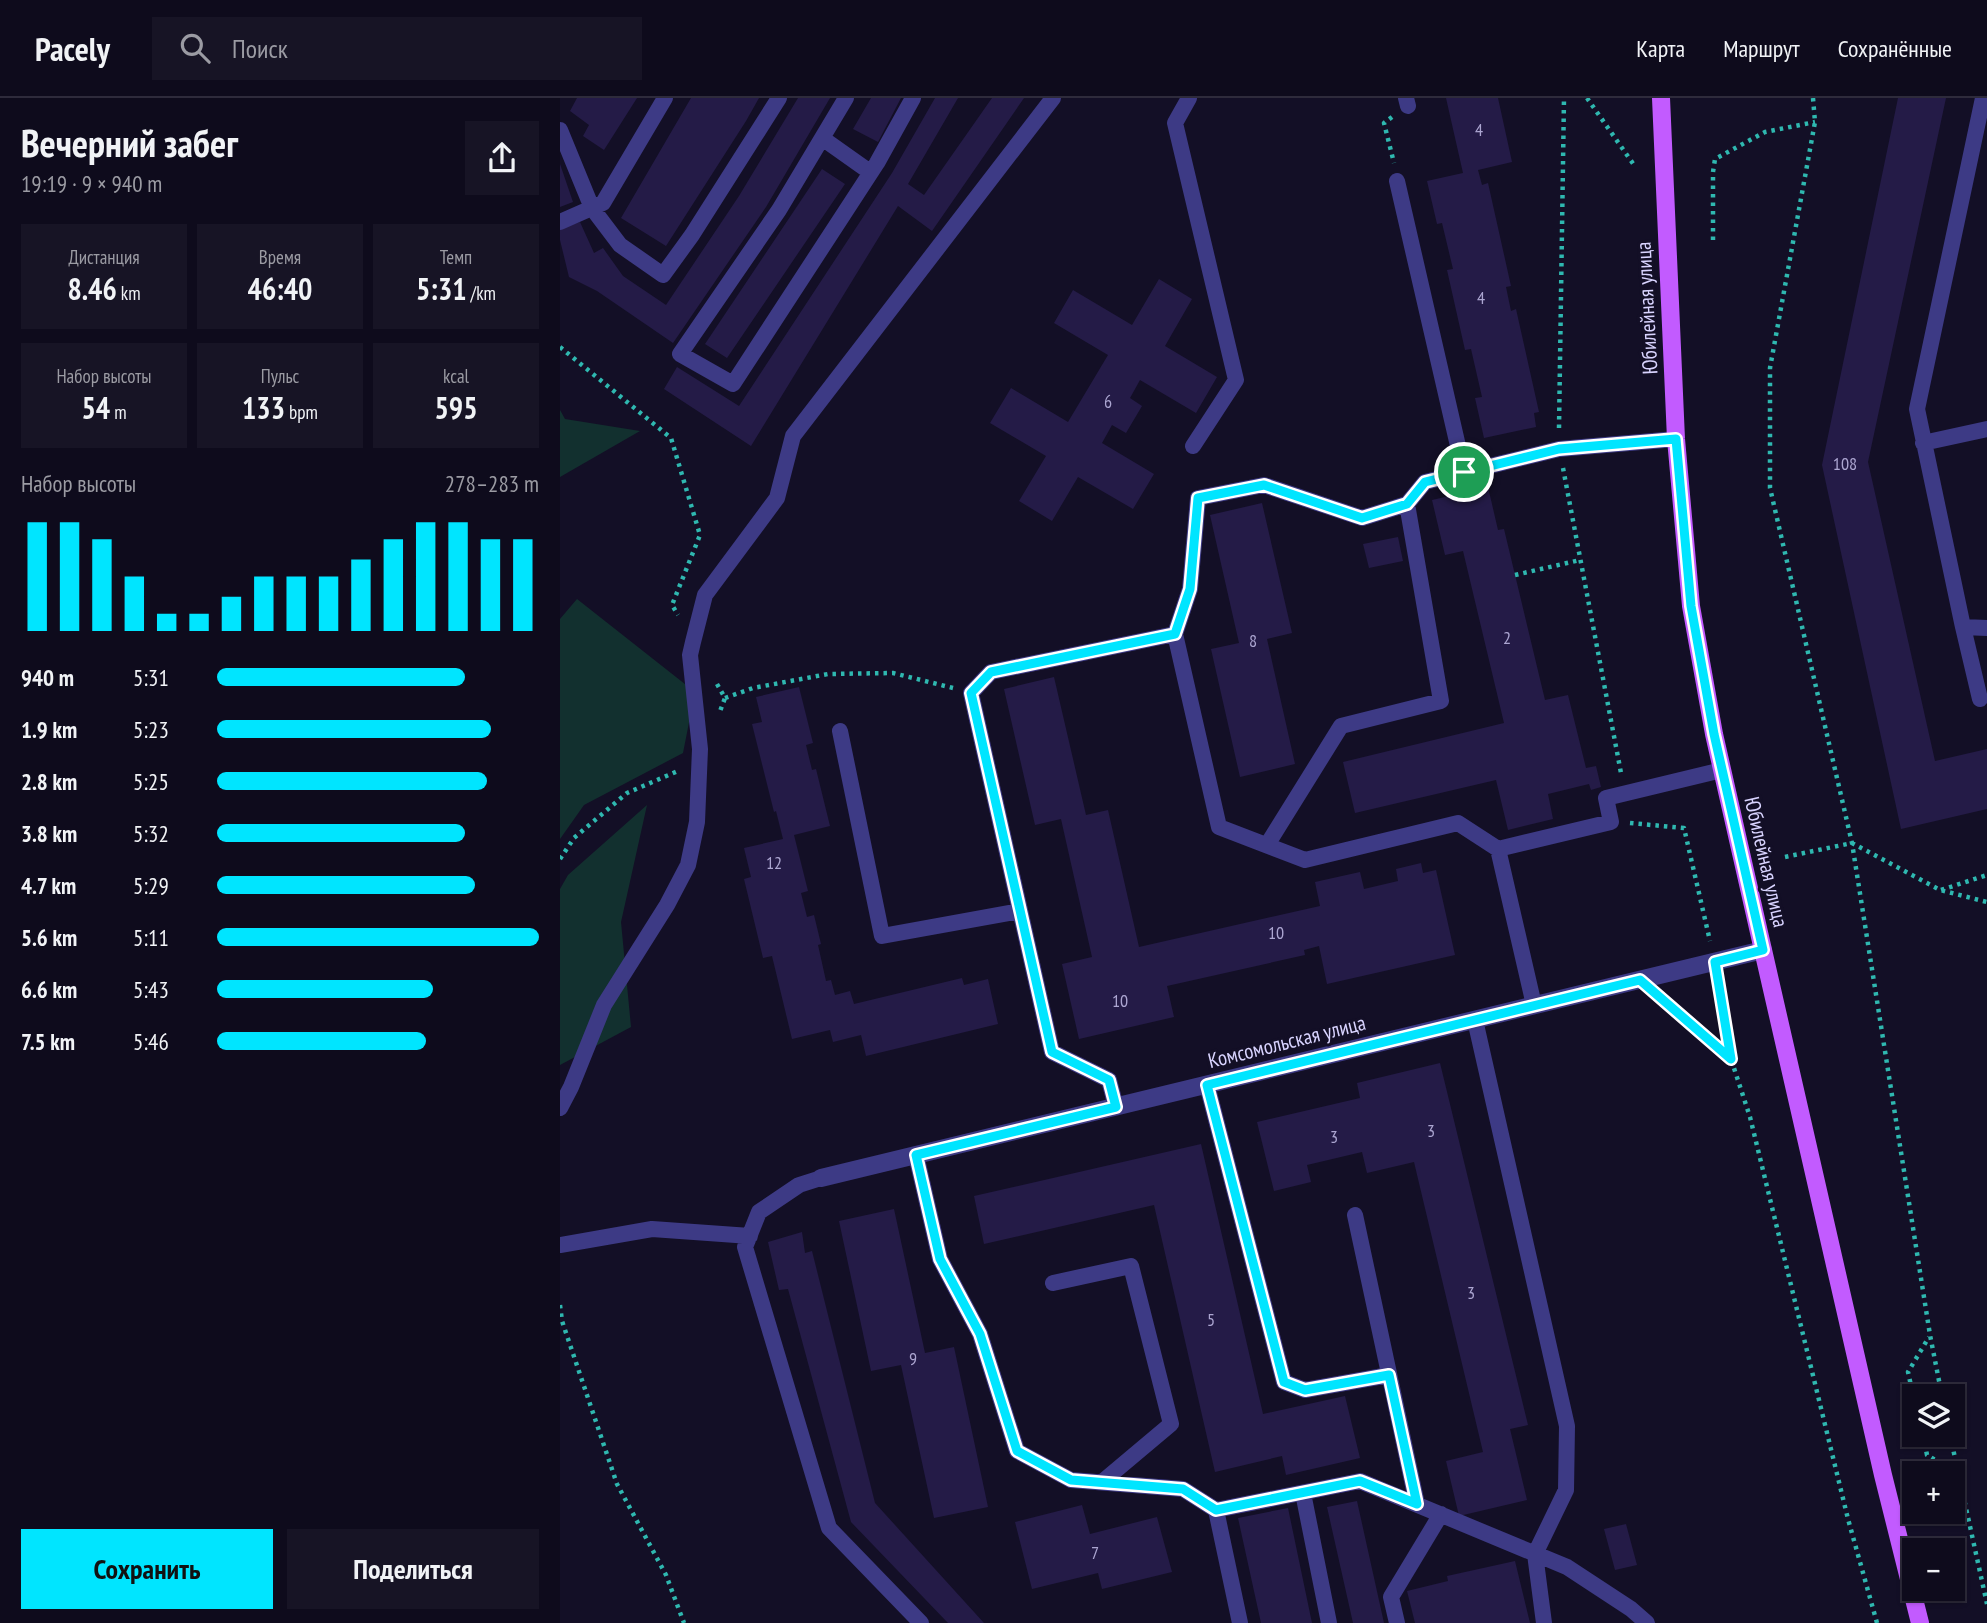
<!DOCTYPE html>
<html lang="ru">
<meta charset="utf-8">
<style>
:root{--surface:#0e0b1c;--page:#171425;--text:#f1f3f6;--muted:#9b9ba3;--line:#2e2b3b;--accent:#00e5ff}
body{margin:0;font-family:"PT Sans Narrow",sans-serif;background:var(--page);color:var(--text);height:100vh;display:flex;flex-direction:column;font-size:26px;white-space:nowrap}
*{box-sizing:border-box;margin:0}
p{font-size:23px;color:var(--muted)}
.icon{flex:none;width:38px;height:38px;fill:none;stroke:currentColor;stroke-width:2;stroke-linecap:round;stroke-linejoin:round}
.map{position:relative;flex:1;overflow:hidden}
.panel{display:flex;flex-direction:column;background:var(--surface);width:560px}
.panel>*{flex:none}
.tools{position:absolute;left:1342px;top:1286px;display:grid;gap:14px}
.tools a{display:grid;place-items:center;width:63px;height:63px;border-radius:0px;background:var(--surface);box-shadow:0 2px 5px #0004,0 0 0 2px var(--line);font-size:35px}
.pin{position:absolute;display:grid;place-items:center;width:60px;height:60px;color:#fff;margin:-30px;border:4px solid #fff;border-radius:50%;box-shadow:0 2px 7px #0007}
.round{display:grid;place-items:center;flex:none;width:74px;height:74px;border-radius:0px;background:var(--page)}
.overview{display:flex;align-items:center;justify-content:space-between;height:119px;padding:0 21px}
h1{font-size:38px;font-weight:800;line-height:52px}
.stats{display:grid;grid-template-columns:repeat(3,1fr);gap:10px;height:119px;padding:7px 21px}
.stats div{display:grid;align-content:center;border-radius:0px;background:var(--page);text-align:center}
.stats b{font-size:30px;font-weight:800}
.stats small{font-size:19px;font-weight:400}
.stats p{font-size:19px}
.chart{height:196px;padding:14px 21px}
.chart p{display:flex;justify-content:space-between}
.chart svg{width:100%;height:126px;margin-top:7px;stroke:var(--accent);stroke-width:6}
.primary-button{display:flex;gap:14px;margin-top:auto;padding:14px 21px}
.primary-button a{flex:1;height:80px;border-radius:0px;background:var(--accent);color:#111;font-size:28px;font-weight:800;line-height:80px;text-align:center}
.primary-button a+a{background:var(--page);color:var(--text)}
ul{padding:0 21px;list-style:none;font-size:23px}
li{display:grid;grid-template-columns:112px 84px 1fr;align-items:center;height:52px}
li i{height:18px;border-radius:9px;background:var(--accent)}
header{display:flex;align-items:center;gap:42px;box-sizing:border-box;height:98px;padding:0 35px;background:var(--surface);border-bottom:2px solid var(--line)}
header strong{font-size:33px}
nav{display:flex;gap:38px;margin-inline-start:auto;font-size:24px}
.search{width:490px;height:63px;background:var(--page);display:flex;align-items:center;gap:18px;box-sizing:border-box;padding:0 24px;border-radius:0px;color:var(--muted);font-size:26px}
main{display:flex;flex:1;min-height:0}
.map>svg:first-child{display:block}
</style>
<header>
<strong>Pacely</strong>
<div class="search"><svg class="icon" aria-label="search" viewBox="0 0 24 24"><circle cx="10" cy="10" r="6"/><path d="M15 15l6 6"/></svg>Поиск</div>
<nav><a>Карта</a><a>Маршрут</a><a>Сохранённые</a></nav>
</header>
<main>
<section class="panel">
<div class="overview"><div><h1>Вечерний забег</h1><p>19:19 · 9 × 940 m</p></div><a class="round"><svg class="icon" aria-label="share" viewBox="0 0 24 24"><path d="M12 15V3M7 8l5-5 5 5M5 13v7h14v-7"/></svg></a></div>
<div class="stats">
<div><p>Дистанция</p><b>8.46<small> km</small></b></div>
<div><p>Время</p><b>46:40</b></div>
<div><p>Темп</p><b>5:31<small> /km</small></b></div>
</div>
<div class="stats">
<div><p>Набор высоты</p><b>54<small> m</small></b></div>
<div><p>Пульс</p><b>133<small> bpm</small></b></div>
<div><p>kcal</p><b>595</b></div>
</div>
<div class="chart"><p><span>Набор высоты</span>278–283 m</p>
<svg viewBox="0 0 160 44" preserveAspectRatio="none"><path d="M5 44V6M15 44V6M25 44V12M35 44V25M45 44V38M55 44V38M65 44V32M75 44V25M85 44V25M95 44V25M105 44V19M115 44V12M125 44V6M135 44V6M145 44V12M155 44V12"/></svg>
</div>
<ul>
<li><b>940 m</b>5:31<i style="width:77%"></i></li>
<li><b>1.9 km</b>5:23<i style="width:85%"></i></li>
<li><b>2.8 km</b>5:25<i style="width:84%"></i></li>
<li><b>3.8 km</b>5:32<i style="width:77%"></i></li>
<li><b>4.7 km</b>5:29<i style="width:80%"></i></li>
<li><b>5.6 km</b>5:11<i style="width:100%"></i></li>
<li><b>6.6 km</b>5:43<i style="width:67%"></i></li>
<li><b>7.5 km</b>5:46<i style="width:65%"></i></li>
</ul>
<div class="primary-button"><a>Сохранить</a><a>Поделиться</a></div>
</section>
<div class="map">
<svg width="1427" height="1525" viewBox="0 0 1427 1525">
<rect width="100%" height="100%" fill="#130f26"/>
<!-- green -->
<path fill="#12302f" d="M0 312 5 321 80 333 0 379Z
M17 501 135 594 123 655 24 707 0 741V521Z
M87 707 61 824 71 929 0 967V791L8 777Z"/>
<!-- building -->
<path fill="#241b47" d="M17 0H77L44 52 23 38 29 27 10 13Z
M131 0H199L186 23 106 148 61 120Z
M238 0H270L206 109 113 245 37 193 9 179 0 142V130L20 124 34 155 43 150 63 178 106 207 179 98Z
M311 0H341L318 44 293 31Z
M375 0H398L348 86 364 97 432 0H464L372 133 338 108 191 348 104 291 117 269 179 308 332 75Z
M886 0H938L952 64 918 72 922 87 928 85 951 188 946 189 951 213 956 211 979 314 974 315 976 329 924 340 915 300 922 299 911 251 905 252 887 172 893 171 882 125 877 126 867 83 903 75Z
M1338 0H1386L1308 364 1375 663 1427 651V711L1341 731 1262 367Z
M0 66 13 104 0 109Z
M262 71 285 86 167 260 145 246Z
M599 181 632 201 605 248 657 279 636 315 580 282 570 300 582 308 566 335 552 327 542 345 594 376 573 411 518 379 492 423 459 403 486 358 430 325 451 290 508 324 548 257 494 225 513 192 572 227Z
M928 389 938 432 944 431 985 602 1008 597 1026 670 1036 668 1041 689 1031 692 1029 686 988 696 993 721 948 732 936 682 795 715 783 664 944 625 903 453 885 457 872 402Z
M702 405 732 535 707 541 735 666 680 679 651 551 679 545 650 417Z
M838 439 843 463 809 470 803 446Z
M494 579 526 717 548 712 579 849 760 808 755 784 800 774 804 791 838 783 836 771 861 765 863 775 876 772 895 857 767 886 759 848 744 852 745 857 607 888 614 919 519 941 502 866 532 859 501 721 475 727 444 591Z
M239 589 253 645 246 647 252 672 256 671 270 728 234 737 248 793 241 795 247 819 254 817 261 846 258 847 266 883 271 882 275 897 290 893 294 906 402 880 404 887 428 881 438 926 306 958 301 937 273 944 270 932 232 941 212 858 203 860 184 781 191 779 184 750 223 741 216 713 214 714 192 626 202 624 196 599Z
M880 965 968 1327 950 1331 967 1402 899 1418 886 1363 923 1354 854 1064 807 1075 802 1054 747 1067 751 1084 714 1093 697 1024 800 1000 797 985Z
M641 1046 703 1316 785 1298 800 1360 726 1377 722 1358 655 1374 594 1107 424 1146 414 1098Z
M334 1111 365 1255 394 1249 428 1409 374 1420 341 1267 311 1273 279 1123Z
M242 1134 245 1155 252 1153 315 1405 424 1525H388L291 1424 228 1191 219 1192 208 1144Z
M797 1403 824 1525H793L767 1409Z
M522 1407 530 1436 597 1419 612 1474 542 1491 538 1475 472 1491 455 1424Z
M728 1410 752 1525H701L678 1420Z
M1066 1426 1077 1467 1055 1472 1044 1431Z
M955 1463 970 1525H855L847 1493 888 1483 887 1478Z"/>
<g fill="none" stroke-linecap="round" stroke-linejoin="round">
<!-- path -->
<path stroke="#2fb8b0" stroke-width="4.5" stroke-dasharray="3.5 5" stroke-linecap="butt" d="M1027 0 1074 67
M1253 0 1255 24 1210 270V390L1292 745 1370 1237 1382 1298
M832 19 824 25 834 65
M1153 142V74L1155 61 1205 34 1255 24
M0 249 111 340 140 437 112 507 118 517
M999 330 1004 0
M1003 370 1061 675
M955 477 1020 462
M157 586 165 600 159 616
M165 600 193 590 268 576 333 575 393 590
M1070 725 1124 730 1150 843
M1225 759 1292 745 1380 792 1427 804
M0 761 14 740 67 695 118 673
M1381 792 1427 777
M1159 886 1170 960
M1101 901 1171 961 1190 1019 1288 1421 1317 1525
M0 1207 2 1223 57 1386 106 1477 124 1525
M1354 1301 1348 1274 1369 1239
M1363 1337 1367 1357 1398 1376
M1390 1337 1427 1506"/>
<!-- lane -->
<path stroke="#3d3a85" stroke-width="16" d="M286 0 219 112 120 256 173 286 317 65 353 0
M629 0 615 25 676 282 633 348
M846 0 848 8
M0 32 32 110 60 147 103 177 132 137 219 0
M262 40 310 74
M837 83 904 374
M0 124 43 105 105 0
M1363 345 1427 331
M1403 529 1427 530
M1420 601 1403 529 1357 311 1423 0
M280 633 322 838 460 813
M707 747 781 628 881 603 847 406
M938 751 1051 724 1046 700 1162 672
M974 907 938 751 898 725 745 762 659 729 615 536 630 491 638 400 704 387 802 420 847 406 865 384 999 351 1116 341
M915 922 1007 1328 1006 1392 975 1456 984 1525
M647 987 724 1284 745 1292 829 1277
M556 1009 549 982 492 954 411 595 431 574 615 536
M0 1010 11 989 44 907 107 807 128 767 137 724 140 651 130 557 133 544 145 497 217 400 233 338 493 0
M356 1057 380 1161 420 1236 457 1353 511 1382 623 1391 656 1412
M261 1080 239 1087 199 1114 185 1149 269 1430 361 1525
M795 1117 857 1406
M0 1147 92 1131 190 1138
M493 1185 571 1168 611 1326 542 1384
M743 1395 769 1525
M680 1525 656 1412 800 1383 1007 1469 1071 1511 1087 1525
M837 1525 831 1499 881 1416"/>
<!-- street -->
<path stroke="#3d3a85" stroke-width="18" d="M261 1080 1203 852"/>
<!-- primary -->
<path stroke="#c25bff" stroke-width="18" d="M1101 0 1116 341 1131 508 1154 636 1203 852 1323 1377 1360 1525"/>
</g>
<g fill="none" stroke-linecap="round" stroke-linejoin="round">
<!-- route casing -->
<g stroke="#fff" stroke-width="14">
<path id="route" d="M1116 341 1131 508 1154 636 1203 852 1155 864 1171 961 1080 882 647 987 724 1284 745 1292 829 1277 857 1406 800 1383 656 1412 623 1391 511 1382 457 1353 420 1236 380 1161 356 1057 556 1009 549 982 492 954 411 595 431 574 615 536 630 491 638 400 704 387 802 420 847 406 865 384 999 351Z"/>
</g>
<!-- route -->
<use href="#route" stroke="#00e5ff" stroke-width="9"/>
</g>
<g text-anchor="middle" stroke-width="6" stroke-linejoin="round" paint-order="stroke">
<!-- number labels -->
<g font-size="18" fill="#aca6d1">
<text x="919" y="38">4</text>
<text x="921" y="206">4</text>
<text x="548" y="310">6</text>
<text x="1285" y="372">108</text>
<text x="947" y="546">2</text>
<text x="693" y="549">8</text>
<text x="214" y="771">12</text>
<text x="716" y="841">10</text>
<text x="560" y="909">10</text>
<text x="871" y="1039">3</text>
<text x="774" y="1045">3</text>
<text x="911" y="1201">3</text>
<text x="651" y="1228">5</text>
<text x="353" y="1267">9</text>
<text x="535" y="1461">7</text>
</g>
<!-- street labels -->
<g font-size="21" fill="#d9d4ff" stroke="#130f26">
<text transform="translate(1087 210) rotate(-93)" y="7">Юбилейная улица</text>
<text transform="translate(1206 764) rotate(77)" y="7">Юбилейная улица</text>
<text transform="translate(727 944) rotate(-14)" y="7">Комсомольская улица</text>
</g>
</g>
</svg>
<div class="tools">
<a><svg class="icon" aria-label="layers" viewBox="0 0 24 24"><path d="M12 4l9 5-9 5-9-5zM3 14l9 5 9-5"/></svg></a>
<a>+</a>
<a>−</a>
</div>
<div class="pin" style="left:904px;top:374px;background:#1e9e55"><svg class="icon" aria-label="arrive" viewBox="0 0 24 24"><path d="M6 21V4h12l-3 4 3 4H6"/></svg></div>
</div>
</main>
